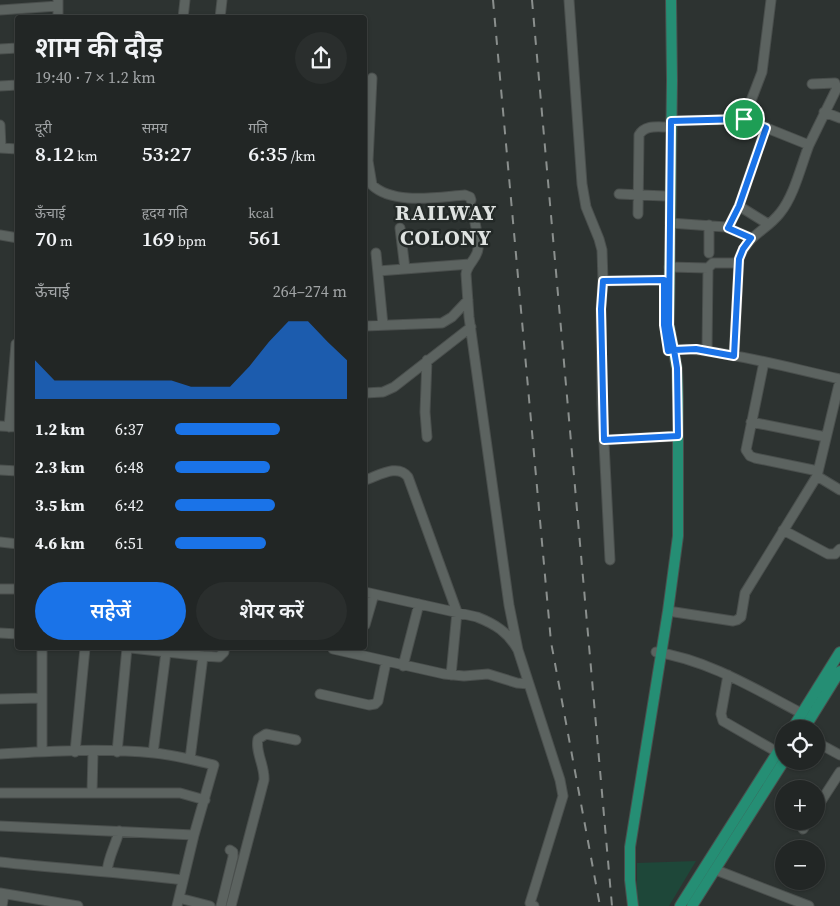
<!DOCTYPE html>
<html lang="hi">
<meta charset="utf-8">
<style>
:root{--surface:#222625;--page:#2a2e2d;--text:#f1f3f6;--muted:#a2a5a7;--line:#3f4342;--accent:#1a73e8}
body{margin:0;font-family:"Source Serif 4","Noto Sans Devanagari",serif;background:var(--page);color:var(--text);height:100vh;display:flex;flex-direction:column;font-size:19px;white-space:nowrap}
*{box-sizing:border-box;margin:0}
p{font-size:16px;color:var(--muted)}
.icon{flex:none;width:28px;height:28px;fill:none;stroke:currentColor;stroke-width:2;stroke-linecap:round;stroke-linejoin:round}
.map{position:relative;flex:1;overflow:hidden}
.panel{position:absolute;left:15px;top:15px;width:352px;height:635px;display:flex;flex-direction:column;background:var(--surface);border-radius:5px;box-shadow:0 1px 4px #0004,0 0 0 1px var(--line)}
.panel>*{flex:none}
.fabs{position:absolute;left:775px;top:720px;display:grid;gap:10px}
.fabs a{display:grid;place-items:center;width:50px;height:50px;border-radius:50%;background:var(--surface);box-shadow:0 1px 4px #0004,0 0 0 1px var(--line);font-size:25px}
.pin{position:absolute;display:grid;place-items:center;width:42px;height:42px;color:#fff;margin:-21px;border:2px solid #fff;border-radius:50%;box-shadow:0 1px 5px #0007}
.round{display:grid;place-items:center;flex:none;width:52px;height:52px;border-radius:26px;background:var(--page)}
.head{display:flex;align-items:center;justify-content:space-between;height:85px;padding:0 20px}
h1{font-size:28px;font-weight:600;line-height:38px}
.metrics{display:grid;grid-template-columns:repeat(3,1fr);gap:8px;height:85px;padding:5px 20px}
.metrics div{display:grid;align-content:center}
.metrics b{font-size:21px;font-weight:600}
.metrics small{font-size:14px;font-weight:400}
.metrics p{font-size:14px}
.chart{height:140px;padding:10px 20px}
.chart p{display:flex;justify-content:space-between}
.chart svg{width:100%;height:90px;margin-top:5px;fill:var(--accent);opacity:.7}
.primary-button{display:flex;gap:10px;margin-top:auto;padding:10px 20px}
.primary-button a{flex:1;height:58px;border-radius:30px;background:var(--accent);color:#fff;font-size:20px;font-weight:600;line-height:58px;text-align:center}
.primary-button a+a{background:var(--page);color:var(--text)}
ul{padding:0 20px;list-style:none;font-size:16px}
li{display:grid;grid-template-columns:80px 60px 1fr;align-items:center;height:38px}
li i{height:12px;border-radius:6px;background:var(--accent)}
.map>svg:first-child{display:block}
</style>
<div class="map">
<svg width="840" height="906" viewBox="0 0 840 906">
<rect width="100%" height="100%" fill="#2d3331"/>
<!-- green -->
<path fill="#1e4739" d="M696 861 669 906H639L637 897V863Z"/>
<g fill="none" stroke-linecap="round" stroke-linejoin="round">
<!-- minor casing -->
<g stroke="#4a4f4d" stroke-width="11">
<path id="minor" d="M58 0V18
M569 0 582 184 586 207 599 239 602 250 603 281 601 309 602 404 610 560
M0 10 58 6
M183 18 185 0
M220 18 222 0
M0 49 18 48
M372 78 368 161 372 185C393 205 437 197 465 195L470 197 471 200
M0 86 18 85
M824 112 840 118
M744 119 762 72 771 0
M671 121 744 119 809 145C801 166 794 196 780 213 766 231 747 235 739 259L734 356
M0 125 1 148
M766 127 739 206 768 224
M809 145 837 88 835 83 812 84
M0 148 18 149
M619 194 665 196
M472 207C474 219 479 237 478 249 477 259 467 264 466 274L469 317 509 605 518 650
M638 214 639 135C645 125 656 127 667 127
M670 223 726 227 751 238
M400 228 405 269
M728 228 739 206
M0 235 18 238
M376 253 383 325
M709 253V225
M669 267 708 268 713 263H739
M378 271 470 264
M603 281 664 280
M365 326 442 323 452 317 468 300
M668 351C689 347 709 351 730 355 767 361 803 371 840 379
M707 351 708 268
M764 362 746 450 750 456 755 458 818 471
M365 393 383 392 394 387 471 327
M751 422 826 437
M0 426 18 427
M9 427 16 344
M427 437 425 412 427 360
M604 440 678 436
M0 470 18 471
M817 476 840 490
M365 480C378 476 398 463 408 477L457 612 451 675
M783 530 828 554H835L840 549
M0 542 18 544
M0 589H18
M365 592 477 617C495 624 508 632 518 650L560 780 563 796 530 903 534 906
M668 611 733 621 737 620 741 617 745 593 817 476 840 380
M365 625 374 594
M0 633 18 634
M131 648 203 656 190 759
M333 649 444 674 464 676 488 674 517 683 529 684
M656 652C708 660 755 689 801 713
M203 656 219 657 224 652V648
M403 666 419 604
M728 675 721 714 723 721 777 752
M320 694 369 705 375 704 378 701 386 662
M0 699 41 698
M816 742 840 755
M42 752V648
M75 752 85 648
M117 752 127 648
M153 753 166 652
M0 754C51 751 104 748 154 753 175 755 194 760 214 765L194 835 177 906
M0 793H180L205 800
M92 793 93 752
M816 809 840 772
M0 826 194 835
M803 829 808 821
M0 862C61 869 122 872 183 880
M716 870 809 906
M107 872C108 857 116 845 119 831
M0 893 78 906
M179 898 210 906
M2 906 4 894
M221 906 233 857V852L230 850
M231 906 264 780C265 766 255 752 258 739L266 734 296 740"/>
</g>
<!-- major casing -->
<g stroke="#4a4f4d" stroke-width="12">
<path id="major" d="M792 729 840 652
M804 729 840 671
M633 906 630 880V847L668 611 678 536V399L677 369 669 325 672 80 671 0
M680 906 784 742
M692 906 784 761"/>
</g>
<!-- minor -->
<use href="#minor" stroke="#5c6360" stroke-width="9"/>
<!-- major -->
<use href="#major" stroke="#258e74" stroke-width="10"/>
<!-- rail -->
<path stroke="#8a8f8d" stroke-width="2" stroke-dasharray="9 9" stroke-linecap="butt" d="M493 0 551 642 600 906
M532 0 612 906"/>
</g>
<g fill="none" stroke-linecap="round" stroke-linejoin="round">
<!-- route casing -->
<g stroke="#fff" stroke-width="10">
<path id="route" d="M744 119 671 121 669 325 674 350 668 351 664 325V280L603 281 601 309 604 440 678 436 677 368 674 350 696 349 734 356 739 259 743 249 751 238 728 228 739 206 766 128 744 119"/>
</g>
<!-- route -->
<use href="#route" stroke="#1a73e8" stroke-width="6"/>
</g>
<g text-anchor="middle" stroke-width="5" stroke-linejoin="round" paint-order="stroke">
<!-- district labels -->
<g font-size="22" font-weight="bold" letter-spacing="1" fill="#dfe3e1" stroke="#232927">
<text x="446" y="220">RAILWAY<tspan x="446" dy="25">COLONY</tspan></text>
</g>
</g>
</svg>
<div class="fabs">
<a><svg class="icon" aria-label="locate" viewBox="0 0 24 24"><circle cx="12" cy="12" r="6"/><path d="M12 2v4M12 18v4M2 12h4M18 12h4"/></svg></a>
<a>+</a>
<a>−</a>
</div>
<div class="pin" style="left:744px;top:119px;background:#1e9e55"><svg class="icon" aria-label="arrive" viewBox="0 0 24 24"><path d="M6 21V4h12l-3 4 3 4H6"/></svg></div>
<section class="panel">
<div class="head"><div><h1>शाम की दौड़</h1><p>19:40 · 7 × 1.2 km</p></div><a class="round"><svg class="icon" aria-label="share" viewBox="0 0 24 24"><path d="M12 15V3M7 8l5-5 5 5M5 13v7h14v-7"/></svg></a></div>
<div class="metrics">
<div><p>दूरी</p><b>8.12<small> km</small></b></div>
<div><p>समय</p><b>53:27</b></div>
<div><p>गति</p><b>6:35<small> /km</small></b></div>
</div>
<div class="metrics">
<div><p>ऊँचाई</p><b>70<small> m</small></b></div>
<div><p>हृदय गति</p><b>169<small> bpm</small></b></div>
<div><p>kcal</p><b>561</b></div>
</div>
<div class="chart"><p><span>ऊँचाई</span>264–274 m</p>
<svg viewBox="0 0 160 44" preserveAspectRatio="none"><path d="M0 44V25L10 35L20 35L30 35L40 35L50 35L60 35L70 35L80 38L90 38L100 38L110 28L120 16L130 6L140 6L150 16L160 25V44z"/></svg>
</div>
<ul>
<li><b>1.2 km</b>6:37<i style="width:61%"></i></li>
<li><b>2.3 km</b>6:48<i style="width:55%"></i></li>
<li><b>3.5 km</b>6:42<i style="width:58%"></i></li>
<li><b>4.6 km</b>6:51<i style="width:53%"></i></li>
</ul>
<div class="primary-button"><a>सहेजें</a><a>शेयर करें</a></div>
</section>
</div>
